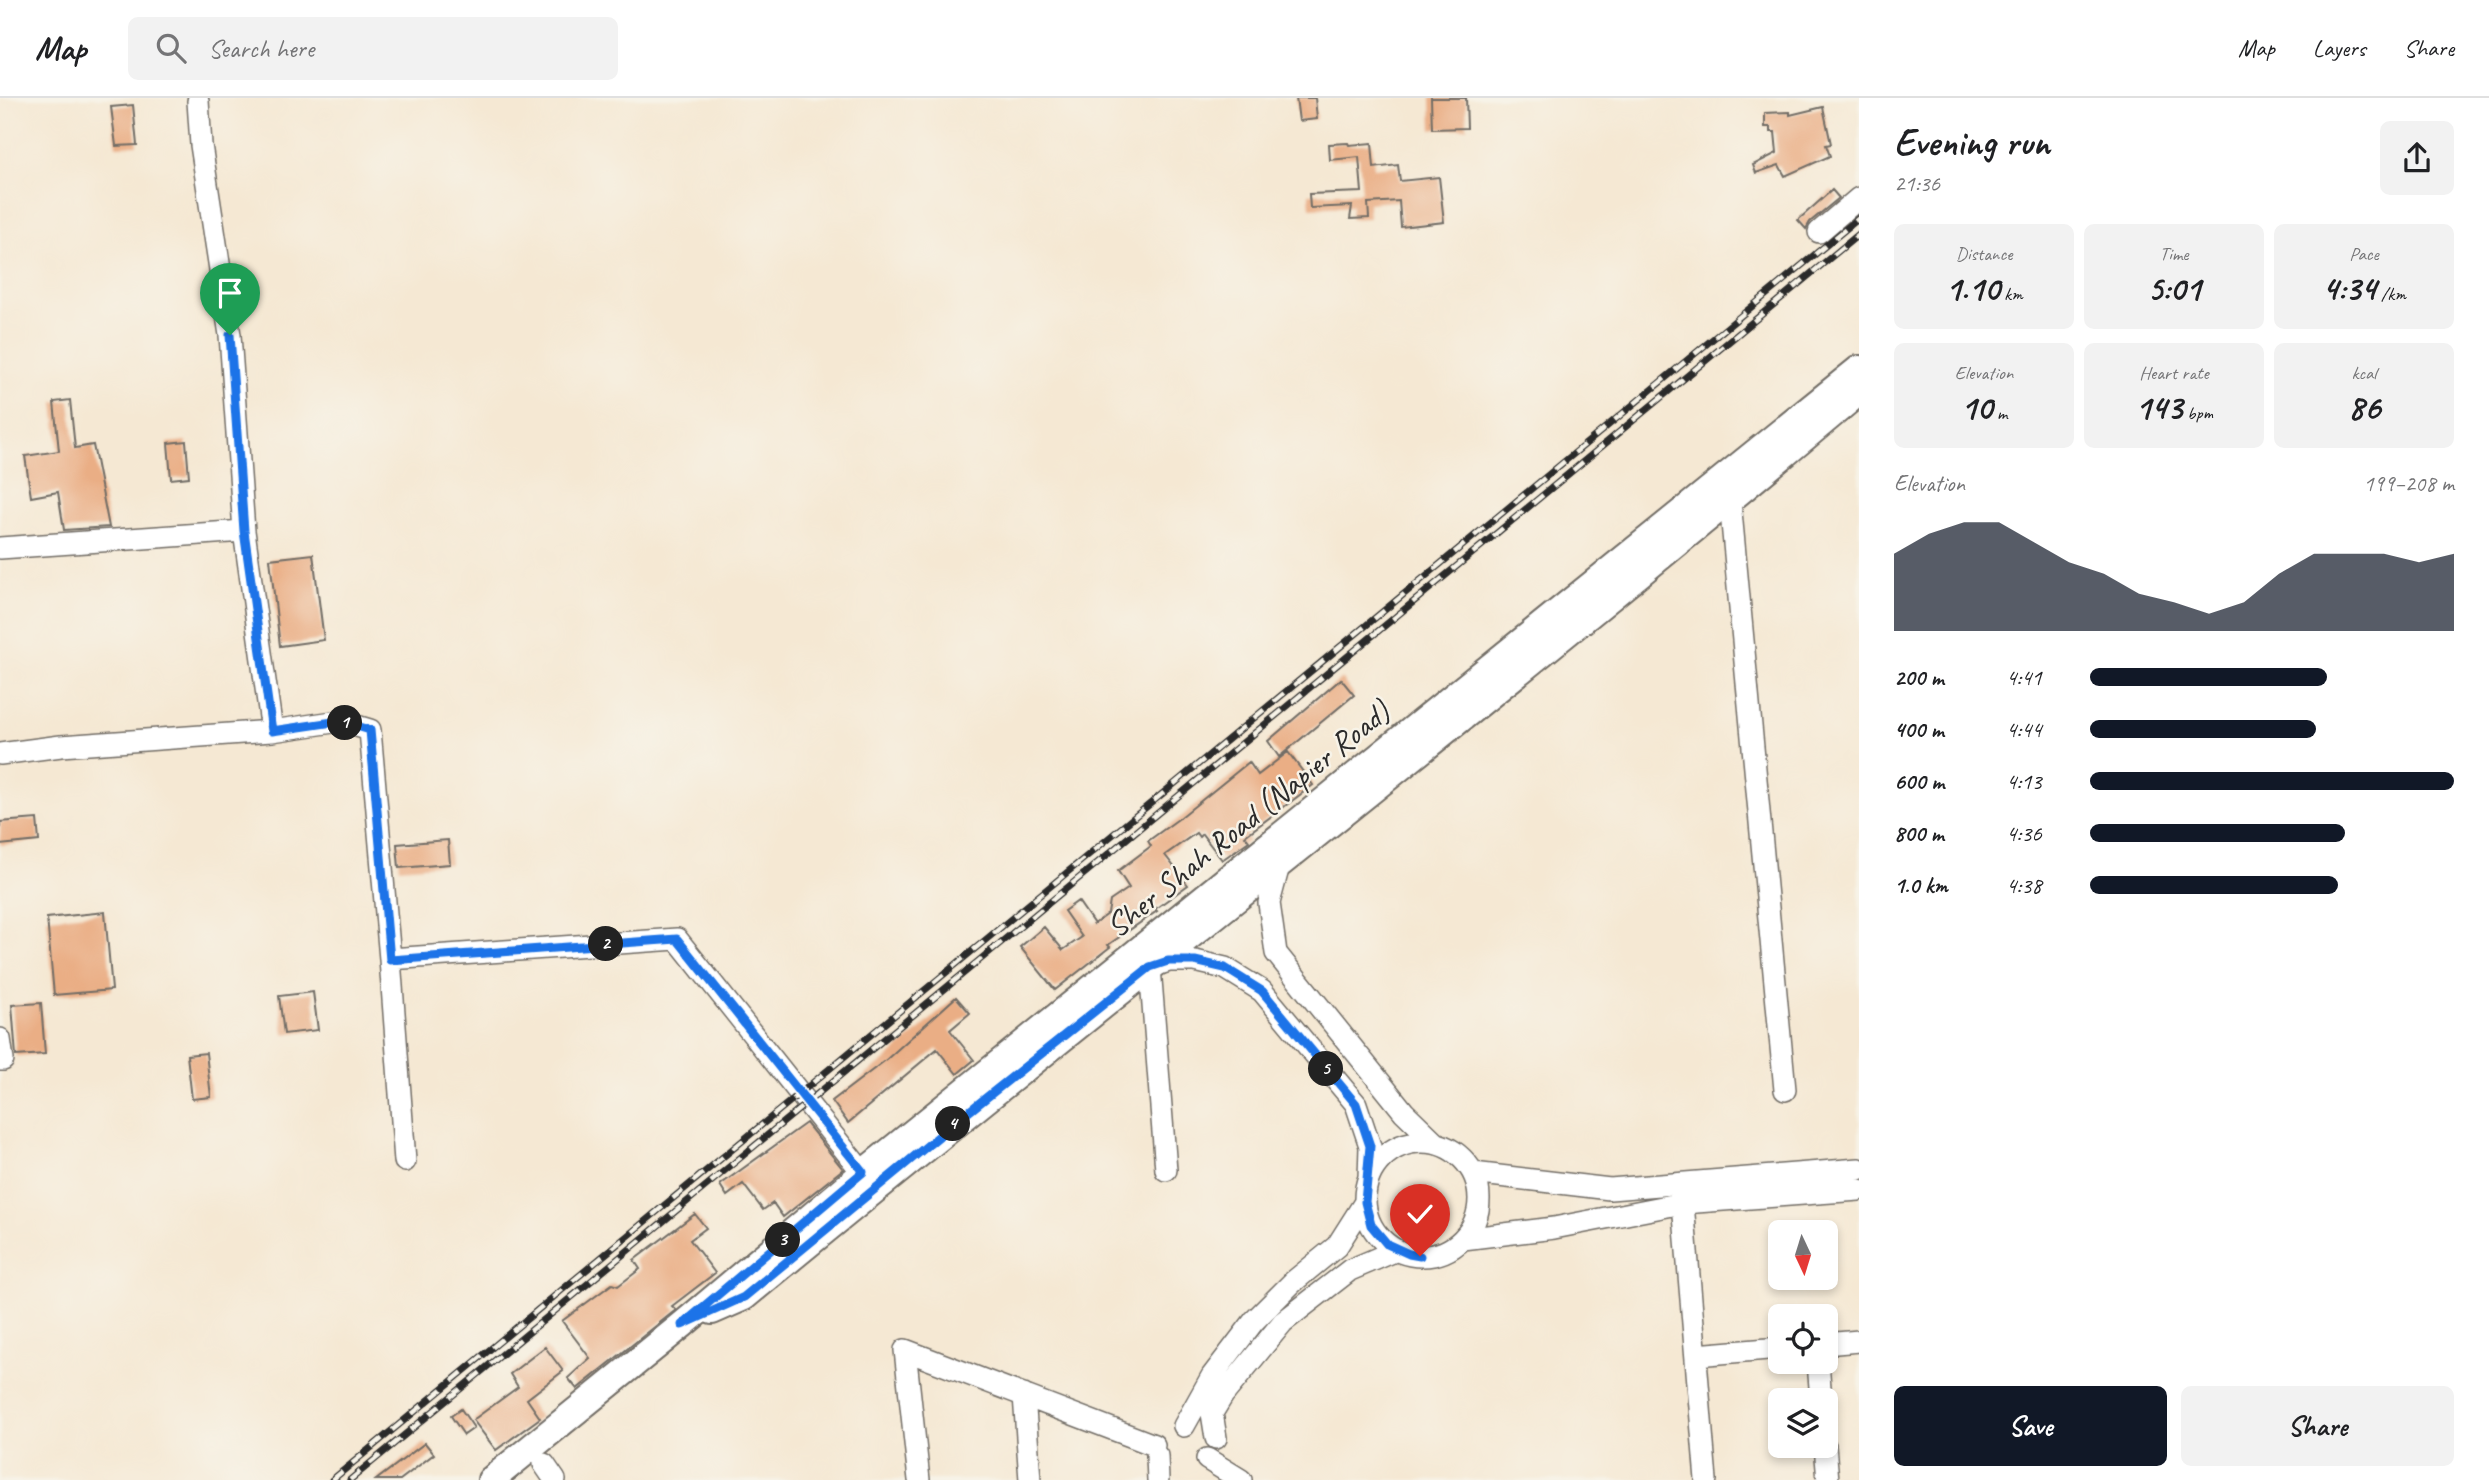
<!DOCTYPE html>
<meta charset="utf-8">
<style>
:root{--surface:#fff;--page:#f2f2f2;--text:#202124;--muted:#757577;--line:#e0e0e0;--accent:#111827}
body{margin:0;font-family:Caveat,sans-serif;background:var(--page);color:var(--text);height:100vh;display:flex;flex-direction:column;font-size:26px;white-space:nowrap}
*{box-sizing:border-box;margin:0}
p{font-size:23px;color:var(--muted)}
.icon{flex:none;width:38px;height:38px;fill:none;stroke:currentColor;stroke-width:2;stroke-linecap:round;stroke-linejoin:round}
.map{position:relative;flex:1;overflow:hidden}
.panel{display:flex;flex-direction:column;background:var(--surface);width:630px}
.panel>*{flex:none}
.needle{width:46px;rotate:176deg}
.tools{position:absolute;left:1768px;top:1122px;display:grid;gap:14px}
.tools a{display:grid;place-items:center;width:70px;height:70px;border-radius:10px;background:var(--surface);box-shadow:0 4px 10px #0003;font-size:35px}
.pin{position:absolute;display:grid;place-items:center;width:60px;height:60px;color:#fff;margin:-72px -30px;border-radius:50% 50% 50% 0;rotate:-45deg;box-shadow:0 0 7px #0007}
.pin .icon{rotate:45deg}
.km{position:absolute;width:35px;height:35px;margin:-18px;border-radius:50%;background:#222;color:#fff;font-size:19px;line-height:35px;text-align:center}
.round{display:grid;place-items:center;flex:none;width:74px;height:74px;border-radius:10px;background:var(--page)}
.overview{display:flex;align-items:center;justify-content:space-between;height:119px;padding:0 35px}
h1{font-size:38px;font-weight:700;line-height:52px}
.figures{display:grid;grid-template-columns:repeat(3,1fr);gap:10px;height:119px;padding:7px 35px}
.figures div{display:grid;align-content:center;border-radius:10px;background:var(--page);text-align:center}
.figures b{font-size:35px;font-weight:700}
.figures small{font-size:19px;font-weight:400}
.figures p{font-size:19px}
.chart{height:196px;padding:14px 35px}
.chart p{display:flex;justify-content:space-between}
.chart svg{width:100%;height:126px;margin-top:7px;fill:var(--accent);opacity:.7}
.cta{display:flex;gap:14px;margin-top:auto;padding:14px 35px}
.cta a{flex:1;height:80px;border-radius:10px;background:var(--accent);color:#fff;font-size:28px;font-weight:700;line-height:80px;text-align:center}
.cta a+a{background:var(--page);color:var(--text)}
ul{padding:0 35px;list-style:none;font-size:23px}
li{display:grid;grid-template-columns:112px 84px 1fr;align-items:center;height:52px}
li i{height:18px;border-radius:9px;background:var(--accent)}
header{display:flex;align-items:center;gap:42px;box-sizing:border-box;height:98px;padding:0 35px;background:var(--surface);border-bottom:2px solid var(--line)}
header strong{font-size:33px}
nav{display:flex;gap:38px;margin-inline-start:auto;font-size:24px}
.search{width:490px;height:63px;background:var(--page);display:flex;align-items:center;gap:18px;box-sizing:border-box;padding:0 24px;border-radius:10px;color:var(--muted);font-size:26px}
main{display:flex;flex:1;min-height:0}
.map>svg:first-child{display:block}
</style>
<header>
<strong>Map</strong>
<div class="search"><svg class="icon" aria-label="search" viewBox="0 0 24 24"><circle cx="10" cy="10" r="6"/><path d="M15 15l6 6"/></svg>Search here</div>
<nav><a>Map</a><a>Layers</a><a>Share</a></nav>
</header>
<main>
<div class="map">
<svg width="1859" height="1382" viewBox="0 0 1859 1382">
<rect width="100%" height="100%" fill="#f7f3e8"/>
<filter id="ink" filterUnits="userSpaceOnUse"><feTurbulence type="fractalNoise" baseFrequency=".0143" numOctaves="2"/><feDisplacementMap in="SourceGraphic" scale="14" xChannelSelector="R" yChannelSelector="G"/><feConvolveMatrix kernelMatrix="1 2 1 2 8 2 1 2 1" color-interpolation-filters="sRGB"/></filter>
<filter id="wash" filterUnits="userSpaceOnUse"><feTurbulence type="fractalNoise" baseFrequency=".00686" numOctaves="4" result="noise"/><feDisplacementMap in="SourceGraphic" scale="28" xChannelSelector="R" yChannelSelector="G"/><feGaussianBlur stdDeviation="1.57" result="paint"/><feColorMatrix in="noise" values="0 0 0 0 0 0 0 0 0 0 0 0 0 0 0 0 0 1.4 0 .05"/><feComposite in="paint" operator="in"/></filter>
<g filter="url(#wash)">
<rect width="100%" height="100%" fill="#f5e8d3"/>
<g id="blocks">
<!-- building -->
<path fill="#eaae85" d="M1296 0H1315L1317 21 1299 23Z
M1431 0H1466L1467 30 1432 31Z
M133 7 137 47 116 48 111 9Z
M1823 9 1831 46 1826 47 1830 58 1785 78 1779 67 1756 75 1753 67 1777 55 1775 34H1771V29H1765V15L1790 14V17Z
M1348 45 1349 47 1372 45 1374 70 1398 67 1400 83 1439 79 1444 124 1401 129 1399 103 1368 105 1369 120 1350 121 1352 108 1310 110 1309 96 1362 94 1359 59 1330 62 1329 46Z
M1832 92 1839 100 1810 124 1806 131 1798 122Z
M70 302 75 350 93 347 109 429 64 432 58 394 31 399 25 358 59 353 54 304Z
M186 343 189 379 171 381 168 345Z
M313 456 324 542 280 548 270 461Z
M1341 581 1354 597 1279 659 1268 643Z
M1288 654 1313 687 1245 738 1249 743 1222 762 1202 736 1199 739 1196 735 1165 757 1188 787 1155 811 1157 813 1108 847 1110 849 1055 892 1020 849 1044 829 1063 852 1082 839 1064 813 1078 803 1094 826 1108 816 1110 803 1129 790 1118 773 1151 748 1148 743 1181 719 1249 664 1258 677Z
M37 721 39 743 0 747V724Z
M448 742 450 766 399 770 397 746Z
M105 814 112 892 54 897 47 820Z
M313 894 318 932 284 936 279 898Z
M956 899 970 915 950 932 974 962 957 976 937 951 848 1025 832 1003 887 961Z
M41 905 45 956 16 958 12 907Z
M206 955 211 999 192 1001 187 957Z
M806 1025 843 1071 783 1119 773 1105 763 1112 743 1086 727 1098 720 1087Z
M695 1116 706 1130 690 1142 715 1175 672 1208 676 1212 672 1215 577 1291 568 1280 590 1260 562 1223 612 1186 618 1188 640 1171 634 1162Z
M545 1249 563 1273 527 1301 540 1320 496 1352 473 1322 518 1289 510 1276Z
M461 1311 474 1330 464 1337 451 1318Z
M425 1345 434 1356 400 1382H376Z"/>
</g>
</g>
<g filter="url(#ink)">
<use href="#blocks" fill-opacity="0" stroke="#726d66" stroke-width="2"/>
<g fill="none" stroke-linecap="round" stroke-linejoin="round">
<!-- minor casing -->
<g stroke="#726d66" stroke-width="24">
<path id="minor" d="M198 3 201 47 230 237 244 433 272 633
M1819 134 1859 100
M1730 403 1785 992
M0 450 244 433
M0 656 61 648 272 633 340 623 370 632 390 861 405 1063
M1280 764 1269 805 1276 855 1404 1014 1437 1046
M390 861 677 841 863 1075
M0 941 3 962H0
M1365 1101a57 57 0 1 1 114 0a57 57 0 1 1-114 0Z
M1166 1072 1150 869 1169 863H1195L1225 870 1262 893 1356 1006 1370 1048 1369 1080
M1473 1075 1610 1091 1859 1071
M1683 1105 1706 1382
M1463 1141 1554 1130 1683 1105 1859 1092
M1825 1246 1859 1243
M1696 1257 1780 1250
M1818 1264 1821 1302
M1024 1297 1030 1382
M1184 1328 1212 1278 1254 1223 1293 1184 1337 1148 1365 1104
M1216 1340 1212 1315 1223 1297 1283 1224 1350 1172 1397 1152
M1825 1348 1828 1382
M1157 1358 1158 1382
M1207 1361 1241 1382
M544 1366 555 1382
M919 1382 905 1252 1154 1347"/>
</g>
<!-- major casing -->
<g stroke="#726d66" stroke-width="30">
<path id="major" d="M712 1213 744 1199C1113 894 1493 602 1859 294
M491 1382 682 1227 863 1075 1859 271"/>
</g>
<!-- minor -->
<use href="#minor" stroke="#fff" stroke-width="21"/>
<!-- major -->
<use href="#major" stroke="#fff" stroke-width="26"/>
<!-- rail casing -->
<g stroke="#2b2b2b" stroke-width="7">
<path id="rail" d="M332 1382 1859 120
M350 1382 1859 136"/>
</g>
<!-- rail -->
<use href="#rail" stroke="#f7f3e8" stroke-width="4.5" stroke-dasharray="13" stroke-linecap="butt"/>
</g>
</g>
<g fill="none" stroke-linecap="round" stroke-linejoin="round" filter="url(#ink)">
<!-- route casing -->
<g stroke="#fff" stroke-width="14">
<path id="route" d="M230 237 244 433 272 633 340 623 370 632 390 862 677 841 863 1074 682 1227 744 1199 967 1015 1150 869 1168 863H1195L1225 870 1262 893 1356 1006 1370 1048 1365 1104 1371 1127 1387 1146 1409 1156 1420 1158"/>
</g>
<!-- route -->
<use href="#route" stroke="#1a73e8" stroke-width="9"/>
</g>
<g text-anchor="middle" stroke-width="5" stroke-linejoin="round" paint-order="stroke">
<!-- street labels -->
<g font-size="33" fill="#2b2b2b" stroke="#f7f3e8">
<text transform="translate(1247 720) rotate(-39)" y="12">Sher Shah Road (Napier Road)</text>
</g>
</g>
</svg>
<div class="tools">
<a><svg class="needle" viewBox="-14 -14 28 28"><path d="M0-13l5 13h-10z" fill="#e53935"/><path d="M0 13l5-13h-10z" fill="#757577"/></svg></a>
<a><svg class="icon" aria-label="locate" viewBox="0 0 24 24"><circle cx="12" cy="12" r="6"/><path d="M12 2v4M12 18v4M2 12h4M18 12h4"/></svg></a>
<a><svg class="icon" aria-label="layers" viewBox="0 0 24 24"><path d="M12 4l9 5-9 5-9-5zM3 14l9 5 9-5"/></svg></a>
</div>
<div class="pin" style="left:230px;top:237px;background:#1e9e55"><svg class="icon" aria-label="arrive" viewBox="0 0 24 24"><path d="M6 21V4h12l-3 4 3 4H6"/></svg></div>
<div class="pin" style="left:1420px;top:1158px;background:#d93025"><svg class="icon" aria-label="check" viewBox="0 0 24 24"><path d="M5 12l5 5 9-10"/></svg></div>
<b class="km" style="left:345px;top:625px">1</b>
<b class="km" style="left:606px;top:846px">2</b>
<b class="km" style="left:783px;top:1142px">3</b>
<b class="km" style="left:953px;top:1026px">4</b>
<b class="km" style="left:1326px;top:971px">5</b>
</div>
<section class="panel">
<div class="overview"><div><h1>Evening run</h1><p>21:36</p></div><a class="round"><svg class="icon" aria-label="share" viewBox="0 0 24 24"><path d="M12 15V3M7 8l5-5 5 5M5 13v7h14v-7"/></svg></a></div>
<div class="figures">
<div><p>Distance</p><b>1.10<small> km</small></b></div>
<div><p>Time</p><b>5:01</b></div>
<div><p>Pace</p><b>4:34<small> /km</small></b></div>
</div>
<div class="figures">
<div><p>Elevation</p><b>10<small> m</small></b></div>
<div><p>Heart rate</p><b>143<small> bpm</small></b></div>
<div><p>kcal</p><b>86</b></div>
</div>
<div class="chart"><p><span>Elevation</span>199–208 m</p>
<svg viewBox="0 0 160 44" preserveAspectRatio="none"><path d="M0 44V17L10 10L20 6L30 6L40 13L50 20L60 24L70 31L80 34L90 38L100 34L110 24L120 17L130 17L140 17L150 20L160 17V44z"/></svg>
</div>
<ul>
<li><b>200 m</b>4:41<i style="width:65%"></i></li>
<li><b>400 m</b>4:44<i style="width:62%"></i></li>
<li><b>600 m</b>4:13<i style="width:100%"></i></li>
<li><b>800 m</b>4:36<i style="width:70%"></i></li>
<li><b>1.0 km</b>4:38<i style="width:68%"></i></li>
</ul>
<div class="cta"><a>Save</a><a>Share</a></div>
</section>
</main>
